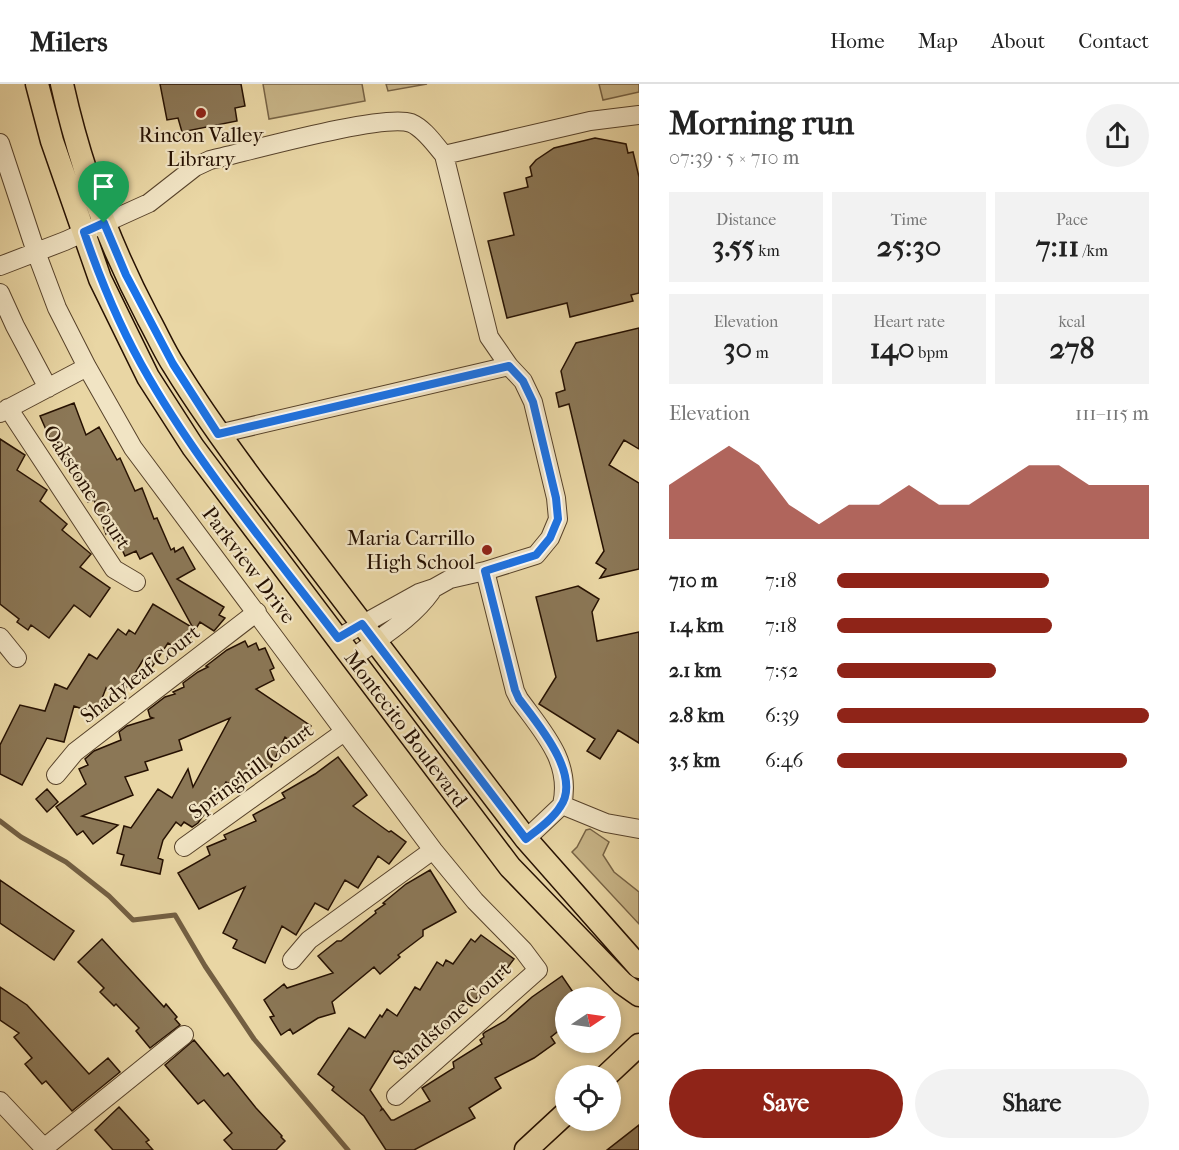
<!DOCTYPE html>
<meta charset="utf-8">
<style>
:root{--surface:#fff;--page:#f2f2f2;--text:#222;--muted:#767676;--line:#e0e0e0;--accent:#8f2418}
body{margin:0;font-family:"IM FELL French Canon",serif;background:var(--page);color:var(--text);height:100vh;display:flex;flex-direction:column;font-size:22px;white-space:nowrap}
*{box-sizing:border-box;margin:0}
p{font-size:20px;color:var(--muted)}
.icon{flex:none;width:33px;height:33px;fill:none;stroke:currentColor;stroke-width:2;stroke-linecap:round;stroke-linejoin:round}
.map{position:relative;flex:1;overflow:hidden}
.sheet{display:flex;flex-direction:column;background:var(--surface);width:540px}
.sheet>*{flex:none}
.needle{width:39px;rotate:77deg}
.buttons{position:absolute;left:555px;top:903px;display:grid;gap:12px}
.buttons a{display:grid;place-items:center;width:66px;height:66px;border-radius:50%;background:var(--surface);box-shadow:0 3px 9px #0003;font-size:30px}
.pin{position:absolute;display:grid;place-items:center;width:51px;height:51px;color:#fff;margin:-62px -26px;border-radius:50% 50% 50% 0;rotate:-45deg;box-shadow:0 0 6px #0007}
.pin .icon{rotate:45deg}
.round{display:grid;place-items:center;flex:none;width:63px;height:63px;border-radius:32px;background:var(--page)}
.headline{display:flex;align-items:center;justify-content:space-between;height:102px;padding:0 30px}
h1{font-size:33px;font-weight:800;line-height:45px}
.figures{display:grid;grid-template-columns:repeat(3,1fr);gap:9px;height:102px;padding:6px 30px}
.figures div{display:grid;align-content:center;border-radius:0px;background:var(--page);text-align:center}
.figures b{font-size:30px;font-weight:800}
.figures small{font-size:16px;font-weight:400}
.figures p{font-size:16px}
.chart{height:168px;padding:12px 30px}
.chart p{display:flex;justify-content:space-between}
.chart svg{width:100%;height:108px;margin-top:6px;fill:var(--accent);opacity:.7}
.cta{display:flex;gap:12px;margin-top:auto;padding:12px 30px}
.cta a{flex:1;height:69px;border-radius:36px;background:var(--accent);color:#fff;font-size:24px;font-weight:800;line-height:69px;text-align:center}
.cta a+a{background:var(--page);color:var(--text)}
ul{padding:0 30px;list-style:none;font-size:20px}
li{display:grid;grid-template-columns:96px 72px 1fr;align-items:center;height:45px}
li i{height:15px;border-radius:8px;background:var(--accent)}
header{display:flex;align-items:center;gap:36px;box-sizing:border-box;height:84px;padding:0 30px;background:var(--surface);border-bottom:2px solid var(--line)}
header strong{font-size:28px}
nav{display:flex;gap:33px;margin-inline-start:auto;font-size:21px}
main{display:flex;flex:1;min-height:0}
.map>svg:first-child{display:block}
</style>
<header>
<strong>Milers</strong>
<nav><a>Home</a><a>Map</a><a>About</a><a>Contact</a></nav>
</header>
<main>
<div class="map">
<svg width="639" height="1066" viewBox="0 0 639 1066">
<rect width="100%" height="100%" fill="#e9d6a4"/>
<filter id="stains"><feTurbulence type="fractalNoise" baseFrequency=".00333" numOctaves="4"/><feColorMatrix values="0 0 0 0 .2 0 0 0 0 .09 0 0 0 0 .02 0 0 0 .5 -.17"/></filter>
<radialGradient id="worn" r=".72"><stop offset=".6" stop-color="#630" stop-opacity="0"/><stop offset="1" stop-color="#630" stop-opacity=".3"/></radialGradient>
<!-- green -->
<path fill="#c8b588" stroke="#776345" stroke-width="1.5" d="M263 0H362L365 17 269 35Z
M386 0H427L388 7Z
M599 0H639V8L603 16Z
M590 745 609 758 603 771 614 788 639 808V840L572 768 577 763 586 746Z"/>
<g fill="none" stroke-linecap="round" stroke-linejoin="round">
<!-- stream -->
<path stroke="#735f42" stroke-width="5" d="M0 737 21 753 66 778 109 812 133 836 175 831 205 882 254 955 348 1066"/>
</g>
<!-- building -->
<path fill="#8b7756" stroke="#261102" stroke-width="1.5" d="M160 0H241L245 22 235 24 237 37 182 48 178 34 167 36Z
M595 54 626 60 628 69 633 68 639 93V209L631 211 633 217 570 233 567 219 507 234 488 157 514 151 504 109 528 103 526 94 532 92 530 83 536 76 554 64Z
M639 244V365L624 356 609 381 639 399V485L600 494 606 485 596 479 604 467 587 396 569 320 559 323 556 309 565 306 561 287 576 259Z
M74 319 86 351 99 343 117 376 120 374 135 407 142 404 154 435 157 434 171 466 174 464 175 468 183 463 195 485 177 495 224 523 219 531 225 534 214 547 200 538 182 567 168 559 148 589 143 576 120 614 107 606 106 604 96 630 74 622 64 658 47 654 22 701 0 690V661L20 621 45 627 55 600 67 605 89 570 97 575 118 545 126 551 129 546 135 550 153 520 193 544 152 469 140 475 136 467 125 472 112 443 106 450 94 416 88 418 75 388 73 390 55 357H51L40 332Z
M0 355 25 371 17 386 47 406 40 417 67 440 62 446 91 470 80 483 110 504 90 533 74 521 49 554 31 541 28 546 17 538 19 535 0 520Z
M578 502 599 515 592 528 597 557 639 548V659L618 646 600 675 587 667 595 655 539 620 556 593 536 513Z
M245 557 248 563 256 559 259 566 265 564 274 584 270 586 274 596 256 605 311 642 298 662 285 653 271 683 257 677 256 680 253 678 241 705 226 698 212 723 211 721 198 739 192 743 184 738 181 742 176 738 163 756 158 774 163 776 160 790 121 781 124 771 117 769 124 742 131 744 158 705 172 714 188 685 193 703 230 634 179 656 182 666 145 678 148 686 125 693 133 711 82 732 118 741 93 760 83 747 77 751 56 723 86 700 79 685 88 681 85 675 94 667 121 656 119 648 127 642 153 634 150 633 148 626 165 613 175 610 173 608 184 603 183 599 198 588 208 583 206 582 227 566Z
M338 673 367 711 353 722 389 748 391 747 406 758 389 780 378 772 358 804 345 796 328 826 315 819 296 851 282 842 265 879 233 864 237 856 223 849 245 803 199 825 178 789 210 771 207 763 226 755 224 751 256 737 253 731 285 714 282 709 315 690Z
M47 705 58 718 47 728 36 715Z
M430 786 456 828 423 846V852L398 871 400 873 380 890 374 883 332 918 335 929 318 934 293 950 290 945 281 951 270 933 274 932 264 916 284 900 287 904 333 889 318 872 337 857H341L376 829 375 827 385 820 383 819 406 800Z
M0 796 74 847 54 876 0 839Z
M481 851 514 875 498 896 491 891 472 922 463 917 444 950 433 944 412 976 398 967 397 968 394 967 370 1006 382 1024 381 1026 383 1025 391 1036H394L430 1017 422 1004 454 984 453 978 482 960 480 956 484 953 483 950 485 948 505 937 532 913 562 892 577 914H566V941L551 953 555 959 534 974 495 994 501 1004 469 1024 475 1034 414 1066H386L364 1032 332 1006 334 1003 318 990 349 944 365 954 380 931 382 933 387 925 397 932 415 903 420 906 437 878 443 882 446 876 453 880 471 855 475 858Z
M102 855 164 923 166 920 177 933 175 935 180 941 150 964 136 947 139 944 116 920 114 922 100 908 104 904 78 878Z
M0 903 27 921 89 990 108 974 120 988 72 1027 46 997 42 1000 25 980 32 974 14 953 19 949 0 936Z
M194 956 224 992 228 989 256 1024 282 1052 281 1053 285 1057 276 1066H233L224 1056 232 1049 204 1016 198 1020 165 981Z
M119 1023 149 1056 146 1058 153 1066H113L95 1046Z
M639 1041V1066H607Z"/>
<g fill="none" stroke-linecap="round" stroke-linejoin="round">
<!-- minor casing -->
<g stroke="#57422a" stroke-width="20">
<path id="minor" d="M0 59 36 168 57 224 87 283 133 364 433 766 475 817 523 866 538 886 396 1012
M444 71 590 37 639 31
M0 182 65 157 149 119 195 83 210 76C246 68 383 29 411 39 425 45 435 61 444 71L489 253 509 282 523 297 533 318 556 414 558 435 550 454 536 471 485 487 450 495 434 504 419 509 338 554
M0 209 15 242 48 304
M8 324 114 485 136 498
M0 329 87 283
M218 350 509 282
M485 487 515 607 519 615C543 648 572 678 562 721L526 755
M0 553 17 574
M353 574C380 553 411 536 431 508
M56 691 75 668 257 528
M562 721 606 739 639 745
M184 763 344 648
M292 876 309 856 433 766
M0 1017 46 1066
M44 1064 184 951"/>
</g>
<!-- major casing -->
<g stroke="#261102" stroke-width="25">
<path id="major" d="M37 0 52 57 100 195 148 293 193 363 510 783 622 899 639 911
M62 0C80 82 109 160 148 234 157 250 164 267 174 282 199 323 228 363 257 402L526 755 639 883
M606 992 639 961
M526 1066 566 1029"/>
</g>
<!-- minor -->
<use href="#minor" stroke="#f1e4c4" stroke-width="18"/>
<!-- major -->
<use href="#major" stroke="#e9d6a4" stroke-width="22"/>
</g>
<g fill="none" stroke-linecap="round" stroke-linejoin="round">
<!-- route casing -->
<g stroke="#fff" stroke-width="12">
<path id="route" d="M104 139 126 191 173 280 218 350 509 282 523 297 533 318 556 414 558 435 550 454 536 471 485 487 515 606 519 615C537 639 583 692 560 723 552 736 537 746 526 755L362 540 338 554C273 469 203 387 149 294 122 248 101 198 84 148Z"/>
</g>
<!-- route -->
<use href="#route" stroke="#1a73e8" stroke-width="8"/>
</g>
<!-- markers -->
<g fill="#8f2418" stroke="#f1e4c4" stroke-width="2">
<circle cx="201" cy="29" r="6"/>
<circle cx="487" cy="466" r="6"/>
</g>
<g text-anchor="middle" stroke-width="4.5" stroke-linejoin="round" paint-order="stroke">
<!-- poi labels -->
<g font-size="21" fill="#261102" stroke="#f1e4c4">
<text x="201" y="58">Rincon Valley<tspan x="201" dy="24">Library</tspan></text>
<text x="475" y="461" text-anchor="end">Maria Carrillo<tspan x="475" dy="24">High School</tspan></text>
</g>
<!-- street labels -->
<g font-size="21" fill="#261102" stroke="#f1e4c4">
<text transform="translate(87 403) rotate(57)" y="7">Oakstone Court</text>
<text transform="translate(249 481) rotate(53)" y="7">Parkview Drive</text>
<text transform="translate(140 590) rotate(-38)" y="7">Shadyleaf Court</text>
<text transform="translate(406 645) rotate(53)" y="7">Montecito Boulevard</text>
<text transform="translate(251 687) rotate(-36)" y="7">Springhill Court</text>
<text transform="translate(452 932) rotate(-42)" y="7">Sandstone Court</text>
</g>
</g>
<rect width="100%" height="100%" filter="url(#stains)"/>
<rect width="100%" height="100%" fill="url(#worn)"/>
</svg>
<div class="buttons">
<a><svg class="needle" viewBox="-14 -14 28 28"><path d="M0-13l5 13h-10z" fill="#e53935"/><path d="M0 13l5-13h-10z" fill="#767676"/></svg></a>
<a><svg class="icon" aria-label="locate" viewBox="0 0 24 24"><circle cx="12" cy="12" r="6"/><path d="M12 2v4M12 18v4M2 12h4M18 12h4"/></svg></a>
</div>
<div class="pin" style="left:104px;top:139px;background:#1e9e55"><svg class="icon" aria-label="arrive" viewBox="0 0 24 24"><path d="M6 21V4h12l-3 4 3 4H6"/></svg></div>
</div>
<section class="sheet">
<div class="headline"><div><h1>Morning run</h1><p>07:39 · 5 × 710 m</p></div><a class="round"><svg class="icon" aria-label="share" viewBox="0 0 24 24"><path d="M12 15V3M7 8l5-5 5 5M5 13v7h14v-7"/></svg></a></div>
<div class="figures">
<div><p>Distance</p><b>3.55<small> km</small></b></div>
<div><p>Time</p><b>25:30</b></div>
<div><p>Pace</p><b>7:11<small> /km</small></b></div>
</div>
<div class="figures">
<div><p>Elevation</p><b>30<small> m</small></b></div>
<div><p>Heart rate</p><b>140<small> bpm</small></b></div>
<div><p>kcal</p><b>278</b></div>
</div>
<div class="chart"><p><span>Elevation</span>111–115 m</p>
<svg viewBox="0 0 160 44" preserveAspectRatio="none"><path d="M0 44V22L10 14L20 6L30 14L40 30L50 38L60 30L70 30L80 22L90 30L100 30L110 22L120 14L130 14L140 22L150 22L160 22V44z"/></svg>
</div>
<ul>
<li><b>710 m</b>7:18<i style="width:68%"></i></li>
<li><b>1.4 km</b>7:18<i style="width:69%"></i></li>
<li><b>2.1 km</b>7:52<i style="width:51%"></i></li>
<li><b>2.8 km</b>6:39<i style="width:100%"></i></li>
<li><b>3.5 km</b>6:46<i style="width:93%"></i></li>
</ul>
<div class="cta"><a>Save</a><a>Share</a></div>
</section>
</main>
